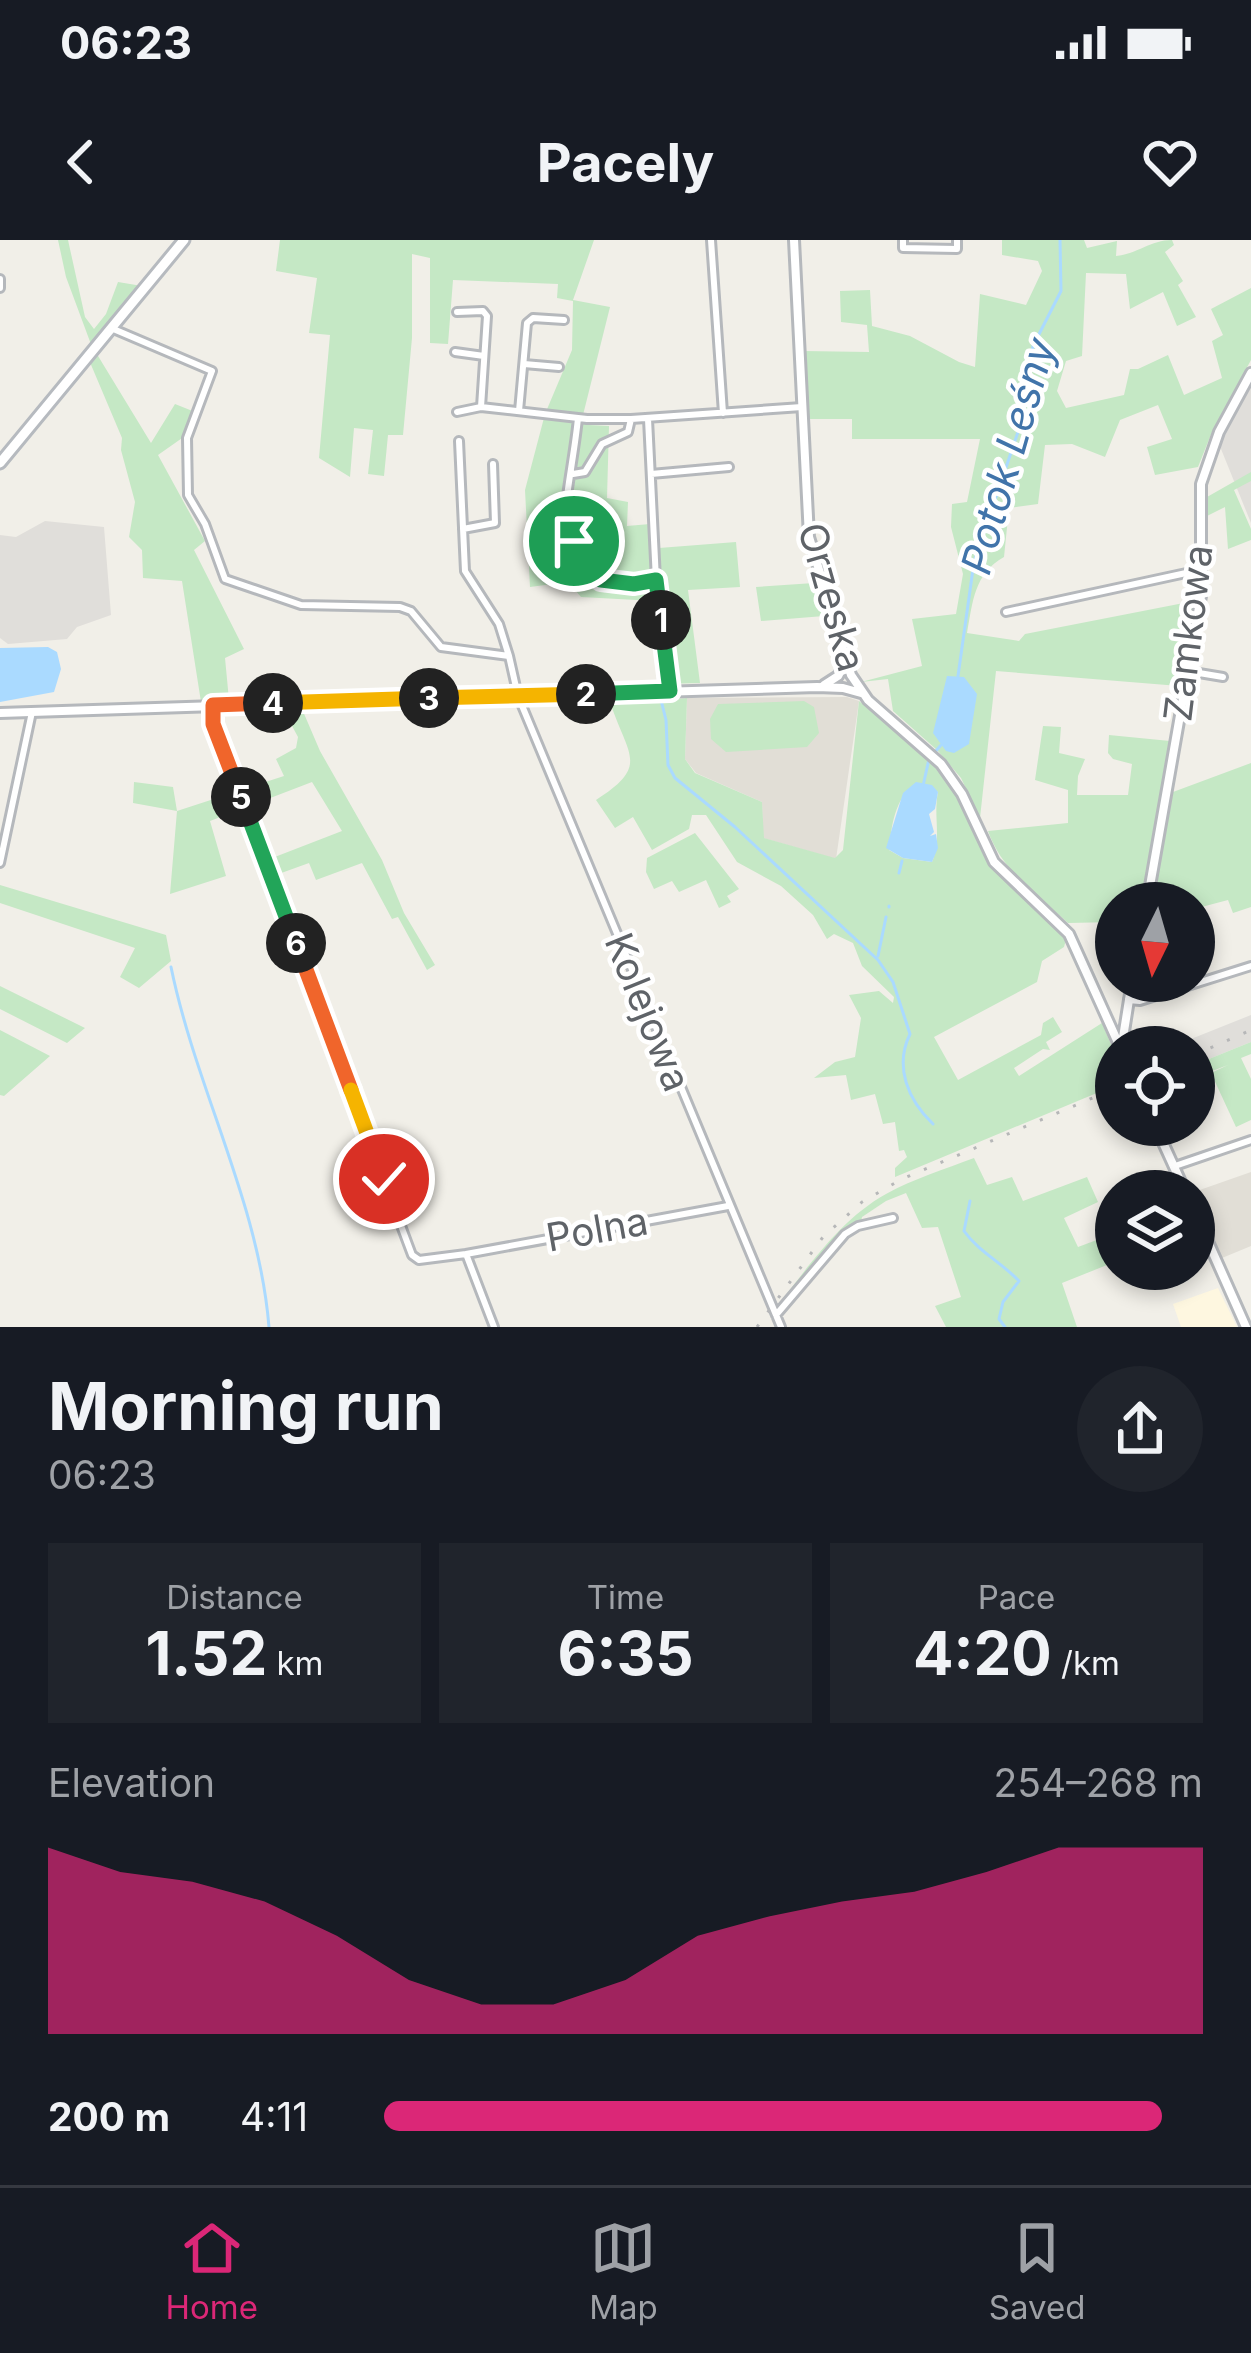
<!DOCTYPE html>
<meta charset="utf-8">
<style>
:root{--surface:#171b24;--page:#20242c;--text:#f1f3f6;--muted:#9ea1a6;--line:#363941;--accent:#db2777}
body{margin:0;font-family:Inter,sans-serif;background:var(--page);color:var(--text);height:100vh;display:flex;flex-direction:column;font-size:45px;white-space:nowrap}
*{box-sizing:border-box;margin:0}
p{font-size:39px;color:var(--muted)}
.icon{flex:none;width:66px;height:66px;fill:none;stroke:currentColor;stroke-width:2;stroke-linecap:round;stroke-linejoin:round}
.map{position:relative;height:1087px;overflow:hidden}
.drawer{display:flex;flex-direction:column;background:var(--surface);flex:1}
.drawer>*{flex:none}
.needle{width:78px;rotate:185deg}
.fabs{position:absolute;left:1095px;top:642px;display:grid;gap:24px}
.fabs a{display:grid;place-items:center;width:120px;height:120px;border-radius:50%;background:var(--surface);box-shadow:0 6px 18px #0003;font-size:60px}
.pin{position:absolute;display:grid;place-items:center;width:102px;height:102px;color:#fff;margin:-51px;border:6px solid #fff;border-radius:50%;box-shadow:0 3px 12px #0007}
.km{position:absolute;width:60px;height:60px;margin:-30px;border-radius:50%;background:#222;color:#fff;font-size:33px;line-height:60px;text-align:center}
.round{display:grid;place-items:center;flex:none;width:126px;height:126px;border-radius:63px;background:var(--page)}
.overview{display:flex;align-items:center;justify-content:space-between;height:204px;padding:0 48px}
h1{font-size:66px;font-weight:700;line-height:90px}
.metrics{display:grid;grid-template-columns:repeat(3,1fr);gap:18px;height:204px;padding:12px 48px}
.metrics div{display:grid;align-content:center;border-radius:0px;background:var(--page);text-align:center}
.metrics b{font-size:60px;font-weight:700}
.metrics small{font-size:33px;font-weight:400}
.metrics p{font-size:33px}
.chart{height:336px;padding:24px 48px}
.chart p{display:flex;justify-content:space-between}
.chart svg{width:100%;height:216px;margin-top:12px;fill:var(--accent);opacity:.7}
ul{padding:0 48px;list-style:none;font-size:39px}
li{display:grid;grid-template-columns:192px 144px 1fr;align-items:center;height:90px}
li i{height:30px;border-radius:15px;background:var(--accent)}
.status{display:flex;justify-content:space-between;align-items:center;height:84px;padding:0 60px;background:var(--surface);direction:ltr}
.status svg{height:33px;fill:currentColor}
header{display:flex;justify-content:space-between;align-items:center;height:156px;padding:0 48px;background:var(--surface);font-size:54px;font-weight:700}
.dock{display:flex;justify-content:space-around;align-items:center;height:168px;border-top:3px solid var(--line);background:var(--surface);font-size:33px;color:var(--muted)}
.dock a{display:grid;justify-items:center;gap:6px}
.dock .current{color:var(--accent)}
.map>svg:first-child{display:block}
</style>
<div class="status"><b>06:23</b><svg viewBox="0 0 49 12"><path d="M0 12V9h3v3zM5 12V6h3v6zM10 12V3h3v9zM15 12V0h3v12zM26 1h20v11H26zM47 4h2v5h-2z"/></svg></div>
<header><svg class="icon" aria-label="back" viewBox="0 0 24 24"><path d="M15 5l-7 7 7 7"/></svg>Pacely<svg class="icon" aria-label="heart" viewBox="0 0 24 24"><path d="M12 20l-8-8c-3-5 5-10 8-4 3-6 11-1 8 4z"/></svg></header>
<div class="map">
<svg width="1251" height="1087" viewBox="0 0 1251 1087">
<rect width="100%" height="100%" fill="#f1efe8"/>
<!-- commercial -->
<path fill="#fef7e0" d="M1218 1048 1237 1087H1181L1173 1064Z"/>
<!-- industrial -->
<path fill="#e0deda" d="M1251 145V283L1219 204Z
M45 281 104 287 111 375 77 387 67 399 8 404 0 398V295L16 297Z
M1251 775V802L1194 825V807H1171Z"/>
<!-- education -->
<path fill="#e1ded6" d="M847 457 859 461 836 619 763 598 762 562 696 533 685 519 687 458Z
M1251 932V1006L1222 1018 1194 952Z"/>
<!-- green -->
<path fill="#c5e8c5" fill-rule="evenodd" d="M58 0H68L85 77 94 89 106 74 118 42 142 46 92 107 66 37Z
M280 0H594L573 60 610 67 582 179 589 185 609 186 607 258 628 262 627 286 650 284 644 184 632 180 648 179 659 308 736 302 740 347 688 350 700 443 665 444 655 361 581 357 568 342 530 347 525 250 545 174 572 110 573 61 557 58 558 44 453 40 448 104 430 103V18L412 14V98L403 195H388L384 236 368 234 373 190 354 188 350 237 319 218 330 95 309 93 317 38 276 31Z
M1002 0H1084L1087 8 1117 1 1116 16C1137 14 1151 0 1172 0L1174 5 1165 12 1183 41 1178 45 1196 77 1177 86 1163 52 1130 69 1126 34 1086 33 1082 116 1066 121 1057 151 1066 168 1124 155 1130 129H1138L1168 115 1184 155 1222 138 1212 101 1223 95 1211 69 1251 48V120L1212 192 1198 227 1155 235 1147 207 1172 199 1158 165 1120 180 1105 217 1072 204 1045 205 1038 264 1009 268 1004 317C974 334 973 361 967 393L1019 401 1025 394 1194 361 1179 446 996 431 980 578 961 538 937 510 893 471 888 439 861 442 922 426 912 379 956 374 963 334 951 287 952 264 967 262 980 199H852V179H809L803 111 869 112 867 85 841 82 840 51 870 50 872 86 910 96 959 122 975 127 980 54 1026 65 1042 31 1038 21 1002 15Z
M95 111 151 203 175 164 195 172 185 196 158 215 205 301 194 310 244 409 225 418 229 460 201 462 182 341 143 338 142 310 129 297 135 262 121 210 122 198 89 120Z
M1251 232V241L1234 250 1251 289V300L1228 309 1225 267 1207 276V257Z
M814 343 824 376 761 381 756 347Z
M687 458 685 519 695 533 762 562 764 598 835 618 843 610 859 461 940 527 960 556 991 624 1067 696 1064 707 1042 721 1037 742 934 797 958 840 1041 795 1043 783 1053 777 1062 792 1046 802 1050 810 1043 809 1014 828 1019 836 1102 783 1116 816V845L895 937V928L907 917 904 910 899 911 895 882 883 884 875 854 851 860 846 835 814 838 835 822 855 817 861 778 849 755 879 751 893 763 894 757 862 726 853 703 834 694 827 699 813 675 781 646 737 622 706 575H692L689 589 652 610 633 577 615 588 596 560C649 526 629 517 611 465ZM916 543 938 552C933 577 942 598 932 622L903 618 889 610C892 584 894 560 916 543Z
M804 461 814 467 819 493 807 507 726 512 711 499 710 479 718 464Z
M302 469 320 511 382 620 404 673 435 725 427 730 398 677 392 679 362 623 316 640 309 623 273 636 267 620 342 591 312 542 210 581 226 636 170 654 177 571 133 563 134 542 173 547 177 571 284 536 276 519 296 508 298 497 285 473Z
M1043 486 1061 487 1059 513 1085 519 1078 536 1077 555H1128L1132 524 1113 519 1108 513 1109 495 1170 501 1141 663H1116V682L1068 683C1037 655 1002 631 988 591L1068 583V550L1035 540Z
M1251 523V667L1233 673 1228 660 1194 669V663H1153L1173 552Z
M695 593 739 649 727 656 731 662 719 668 706 640 679 652 672 641 654 649 646 632 647 618Z
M0 645 166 695 171 721 139 748 120 737 135 708 0 663Z
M0 746 85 788 67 803 0 769Z
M0 790 50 816 4 856 0 855Z
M1251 802V814L1241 818 1251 839V880L1236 887 1211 833 1228 825 1194 838V825Z
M974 918 987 945 1012 937 1023 961 1087 937 1098 962 1064 978 1078 1007 1102 998 1112 1023 1062 1043 1077 1087H946L935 1066 961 1057 938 987 922 988 906 953 886 961 862 977 861 982 845 994 785 1067 774 1070C807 1029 839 980 886 954 913 939 945 929 974 918Z"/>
<!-- water -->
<path fill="#aadaff" d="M48 407 57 412 61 429 54 452 0 462V408Z
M947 436 964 437 977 454 969 504 954 513 946 511 933 493Z
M916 542 932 545 938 552 935 569 929 574 934 592 930 596 936 594 938 608 932 622 903 618 886 608 903 553Z"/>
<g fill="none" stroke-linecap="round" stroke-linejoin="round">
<!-- stream -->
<path stroke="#aadaff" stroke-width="3" d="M958 436 974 322 1020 186 1033 106 1061 51 1060 0
M661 460 666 480 668 525 675 538 735 587 878 720 893 742 910 794C894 827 908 860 933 884
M935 512 941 505
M923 546 929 519
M899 633 902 621
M889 667V666
M878 716 886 677
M171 727C196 849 259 963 269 1087
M970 961 964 991C979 1012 1001 1022 1019 1041L1003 1062 999 1079 1005 1087"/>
<!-- minor casing -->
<g stroke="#b5b8bc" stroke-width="12">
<path id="minor" d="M711 0 723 173
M903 0V8L957 9V0
M0 39V48
M457 72 483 71 487 76 481 167 587 179H631
M111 88 212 131 187 198 188 255 205 284 225 339 301 365 400 367 411 371 441 407 509 416 518 456 781 1087
M455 112 484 116
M524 124 559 127
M519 171 527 83 533 78 564 80
M457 172 481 167
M648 179 656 340 670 451
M459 201 465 331 499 384 509 416
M573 234 585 232 602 204 628 192 631 179 802 167
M651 234 729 227
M564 285 570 286 572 300 595 302 601 340 634 344 656 340
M463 289 495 283 493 224
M564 304C563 262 574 220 578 178
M1006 372 1200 330
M1187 431 1223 437
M213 465V483L412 1015 419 1020 466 1014 494 1087
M0 623 32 472
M1128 760 1140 761 1251 726
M1175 926 1251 900
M466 1014 728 966
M776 1075 845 994 858 986 893 978"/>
</g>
<!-- tertiary casing -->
<g stroke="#b5b8bc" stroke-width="14">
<path id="tertiary" d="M794 0 809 297 851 435 868 460 941 524 962 554 994 622 1069 694 1120 807
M824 445 838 436 846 421
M0 473 817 447 843 448 861 453
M1147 663 1201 356V244L1219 192 1251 133
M1122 804 1132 741
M1155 885 1185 951
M1194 970 1246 1087"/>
</g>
<!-- secondary casing -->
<g stroke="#b6babf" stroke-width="15">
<path id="secondary" d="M0 223 184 0"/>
</g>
<!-- minor -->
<use href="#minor" stroke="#fff" stroke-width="6"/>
<!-- tertiary -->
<use href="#tertiary" stroke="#fff" stroke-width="8"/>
<!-- secondary -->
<use href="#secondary" stroke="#fff" stroke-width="9"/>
<!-- rail -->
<path stroke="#b6b7b8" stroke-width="3" stroke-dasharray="3 15" stroke-linecap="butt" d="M1194 815 1251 790
M757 1087 823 997 862 962 902 939 1116 848"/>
</g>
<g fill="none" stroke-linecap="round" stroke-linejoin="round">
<!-- split-1 casing -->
<g stroke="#fff" stroke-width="24">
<path id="split-1" d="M574 301 595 302 601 340 634 344 656 340 661 380"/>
</g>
<!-- split-2 casing -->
<g stroke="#fff" stroke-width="24">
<path id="split-2" d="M586 454 670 451 661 380"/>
</g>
<!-- split-3 casing -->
<g stroke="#fff" stroke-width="24">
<path id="split-3" d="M429 458 586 454"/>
</g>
<!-- split-4 casing -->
<g stroke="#fff" stroke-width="24">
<path id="split-4" d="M273 463 429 458"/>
</g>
<!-- split-5 casing -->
<g stroke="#fff" stroke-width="24">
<path id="split-5" d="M241 557 213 484V465L273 463"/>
</g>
<!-- split-6 casing -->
<g stroke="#fff" stroke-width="24">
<path id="split-6" d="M241 557 296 703"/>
</g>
<!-- split-7 casing -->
<g stroke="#fff" stroke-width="24">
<path id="split-7" d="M296 703 351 850"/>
</g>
<!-- split-8 casing -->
<g stroke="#fff" stroke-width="24">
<path id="split-8" d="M351 850 384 939"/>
</g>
<!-- split-1 -->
<use href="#split-1" stroke="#22a559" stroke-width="15"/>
<!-- split-2 -->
<use href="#split-2" stroke="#22a559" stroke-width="15"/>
<!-- split-3 -->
<use href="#split-3" stroke="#f5b400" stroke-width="15"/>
<!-- split-4 -->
<use href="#split-4" stroke="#f5b400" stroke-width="15"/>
<!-- split-5 -->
<use href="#split-5" stroke="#f0652b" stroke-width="15"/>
<!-- split-6 -->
<use href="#split-6" stroke="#22a559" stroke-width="15"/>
<!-- split-7 -->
<use href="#split-7" stroke="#f0652b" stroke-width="15"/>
<!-- split-8 -->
<use href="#split-8" stroke="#f5b400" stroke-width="15"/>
</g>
<g text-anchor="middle" stroke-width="9" stroke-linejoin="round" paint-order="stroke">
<!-- street labels -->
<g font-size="39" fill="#5f6368" stroke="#fff">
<text transform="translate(832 357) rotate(74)" y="14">Orzeska</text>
<text transform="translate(1188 393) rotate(-83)" y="14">Zamkowa</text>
<text transform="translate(648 772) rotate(68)" y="14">Kolejowa</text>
<text transform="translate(597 989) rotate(-10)" y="14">Polna</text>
</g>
<!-- water labels -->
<g font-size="42" font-style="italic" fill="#4174aa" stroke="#fff">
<text transform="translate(1008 216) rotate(-74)" y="15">Potok Leśny</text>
</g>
</g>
</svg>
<div class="fabs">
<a><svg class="needle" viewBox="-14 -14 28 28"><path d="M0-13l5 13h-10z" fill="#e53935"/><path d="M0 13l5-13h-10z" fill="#9ea1a6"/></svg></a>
<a><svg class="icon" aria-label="locate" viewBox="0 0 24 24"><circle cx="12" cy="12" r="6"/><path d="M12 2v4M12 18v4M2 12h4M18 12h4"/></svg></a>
<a><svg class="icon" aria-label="layers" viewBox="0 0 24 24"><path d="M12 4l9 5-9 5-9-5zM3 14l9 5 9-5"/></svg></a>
</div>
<div class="pin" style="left:574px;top:301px;background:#1e9e55"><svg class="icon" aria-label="arrive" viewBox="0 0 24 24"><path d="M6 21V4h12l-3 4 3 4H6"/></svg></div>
<div class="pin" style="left:384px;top:939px;background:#d93025"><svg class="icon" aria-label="check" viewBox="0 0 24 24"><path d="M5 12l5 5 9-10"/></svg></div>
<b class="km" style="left:661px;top:380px">1</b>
<b class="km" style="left:586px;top:454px">2</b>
<b class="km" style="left:429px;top:458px">3</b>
<b class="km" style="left:273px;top:463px">4</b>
<b class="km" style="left:241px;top:557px">5</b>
<b class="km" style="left:296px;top:703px">6</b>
</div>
<section class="drawer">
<div class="overview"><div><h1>Morning run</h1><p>06:23</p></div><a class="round"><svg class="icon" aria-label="share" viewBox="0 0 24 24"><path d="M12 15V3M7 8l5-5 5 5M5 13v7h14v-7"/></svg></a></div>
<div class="metrics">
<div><p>Distance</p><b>1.52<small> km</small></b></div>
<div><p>Time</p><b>6:35</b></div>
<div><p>Pace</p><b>4:20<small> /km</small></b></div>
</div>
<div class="chart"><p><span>Elevation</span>254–268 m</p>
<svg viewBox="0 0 160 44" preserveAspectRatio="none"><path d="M0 44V6L10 11L20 13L30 17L40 24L50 33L60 38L70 38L80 33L90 24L100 20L110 17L120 15L130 11L140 6L150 6L160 6V44z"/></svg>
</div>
<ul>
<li><b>200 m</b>4:11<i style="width:95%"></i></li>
</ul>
</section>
<nav class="dock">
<a class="current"><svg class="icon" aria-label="home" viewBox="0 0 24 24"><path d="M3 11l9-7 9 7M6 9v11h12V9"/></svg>Home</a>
<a><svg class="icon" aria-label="map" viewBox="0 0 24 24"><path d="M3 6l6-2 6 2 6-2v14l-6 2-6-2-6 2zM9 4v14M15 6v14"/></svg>Map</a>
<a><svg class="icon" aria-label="saved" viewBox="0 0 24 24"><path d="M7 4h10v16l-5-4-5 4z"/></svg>Saved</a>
</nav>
